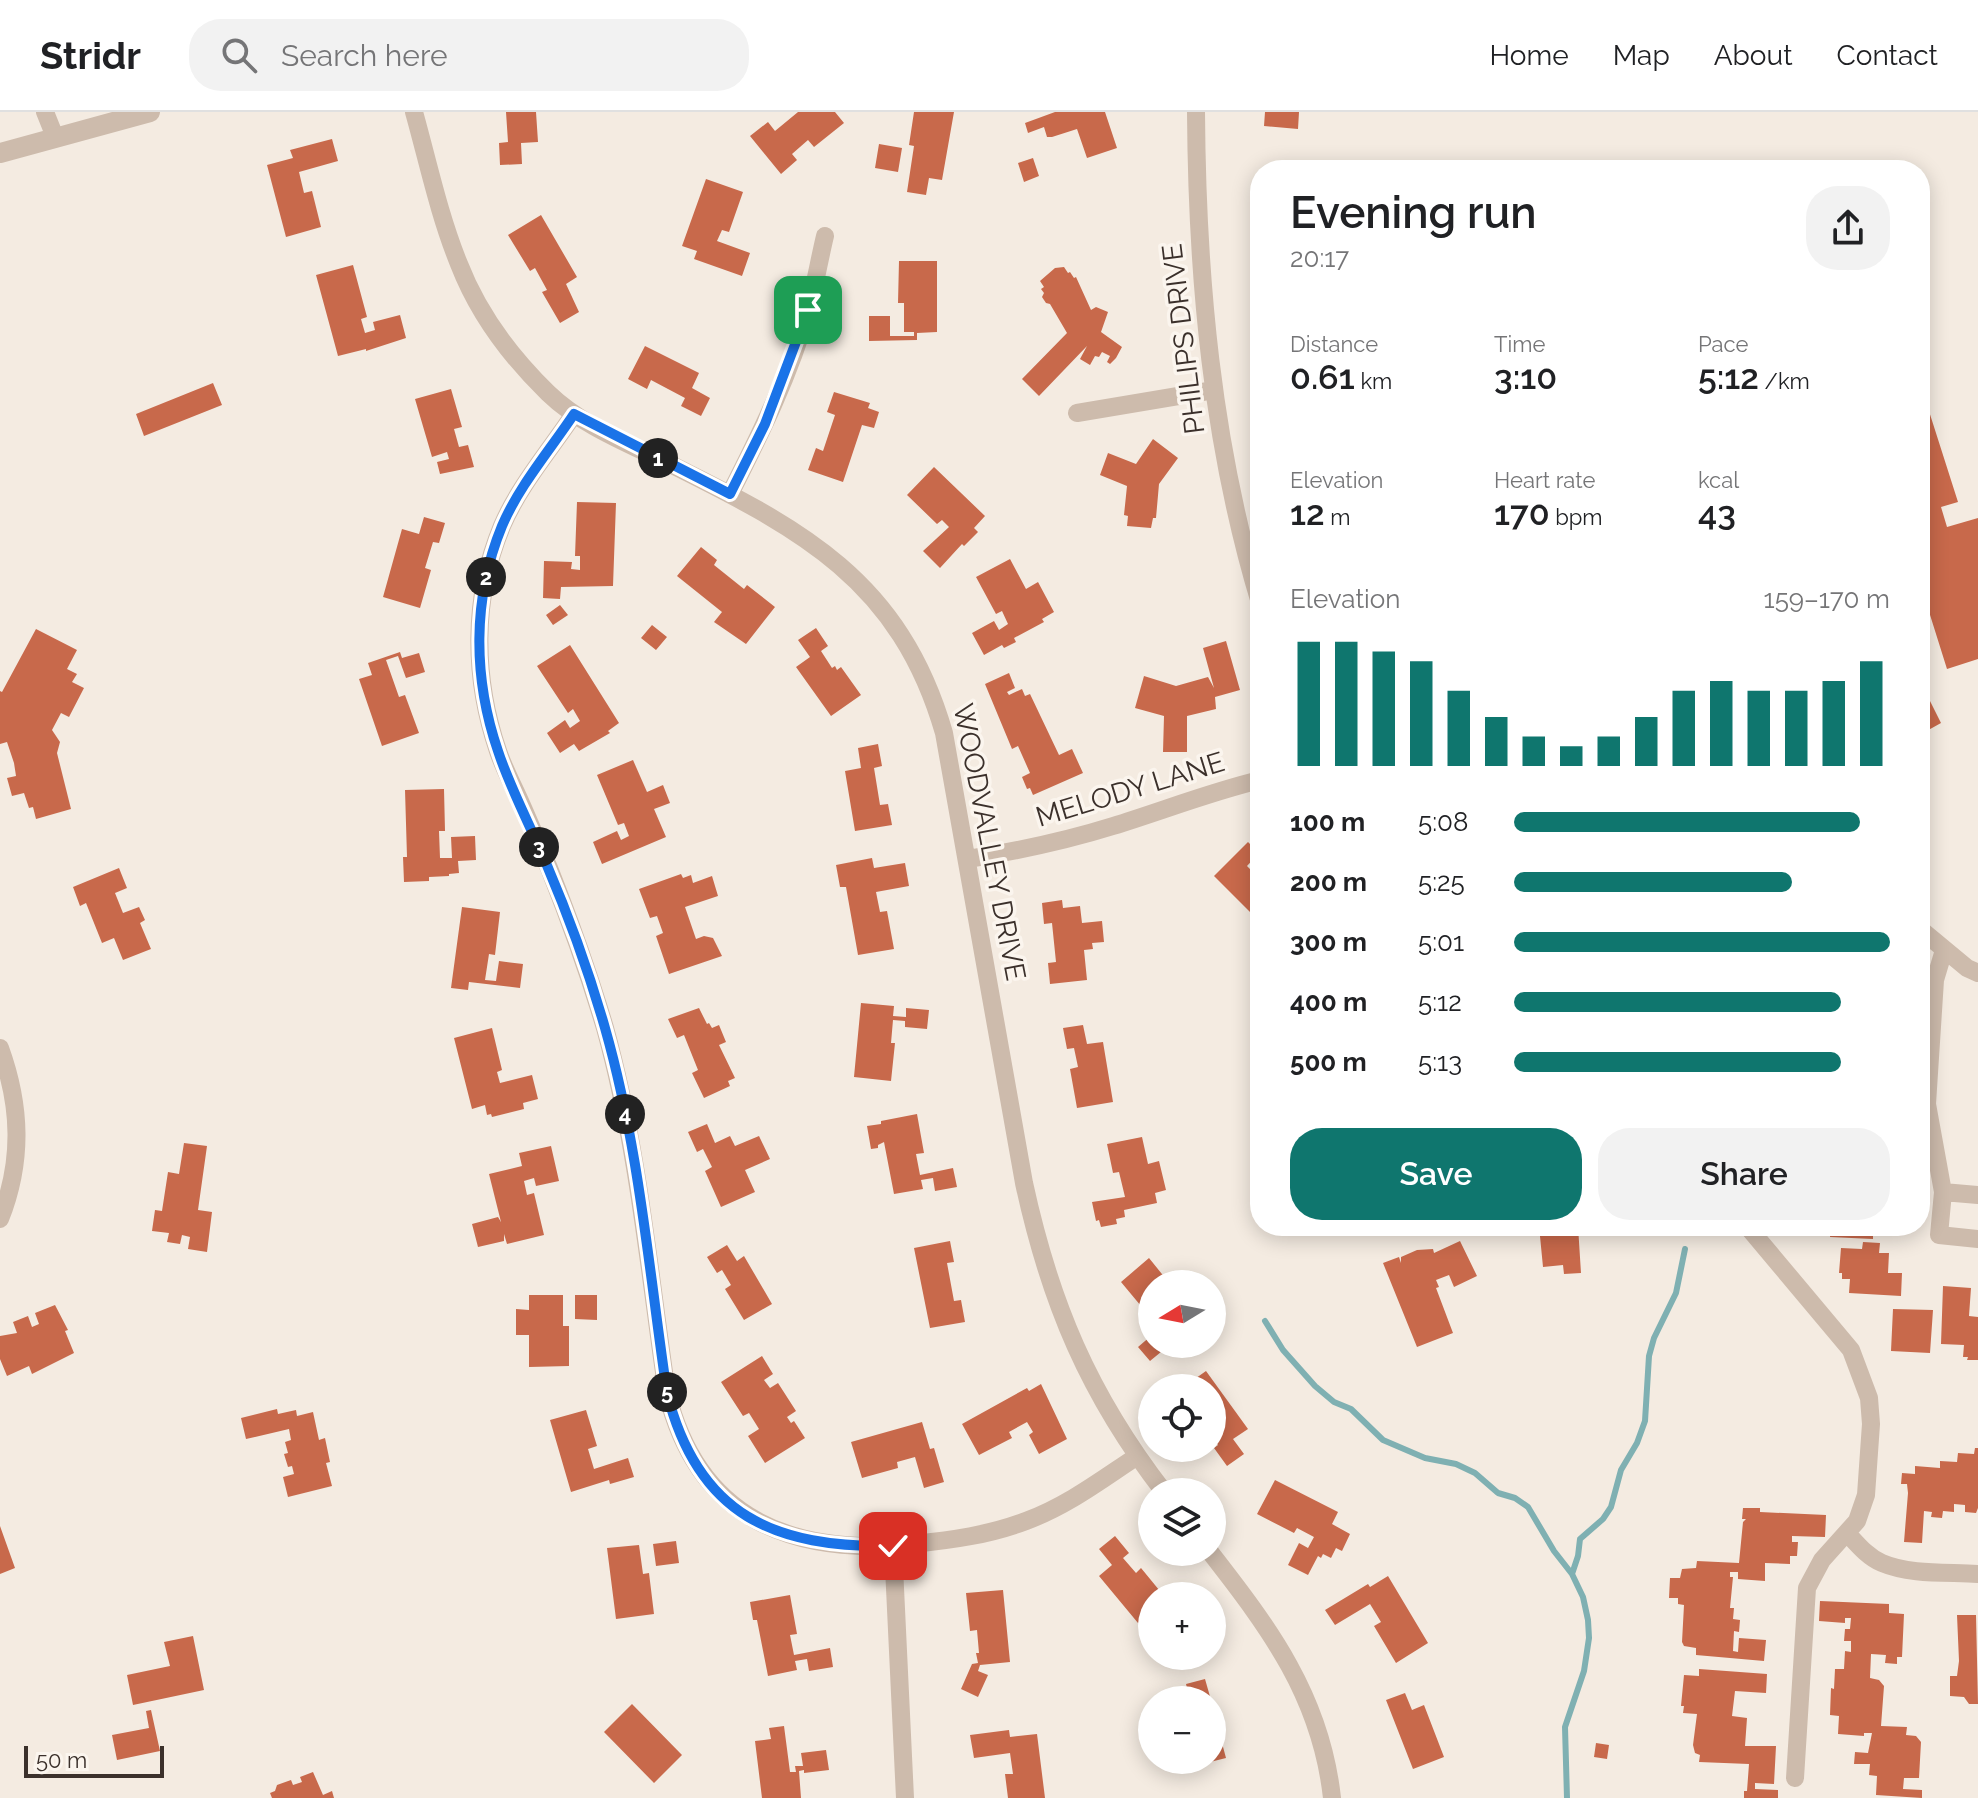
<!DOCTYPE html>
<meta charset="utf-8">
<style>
:root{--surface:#fff;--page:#f2f2f2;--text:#202124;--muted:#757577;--line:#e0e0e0;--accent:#0f766e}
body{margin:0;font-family:Raleway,sans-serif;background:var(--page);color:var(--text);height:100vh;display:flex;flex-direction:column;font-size:30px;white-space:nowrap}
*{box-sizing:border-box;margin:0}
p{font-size:26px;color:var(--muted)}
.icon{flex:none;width:44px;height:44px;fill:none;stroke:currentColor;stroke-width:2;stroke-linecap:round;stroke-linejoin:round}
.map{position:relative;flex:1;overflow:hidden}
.sheet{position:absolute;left:1250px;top:48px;width:680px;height:1076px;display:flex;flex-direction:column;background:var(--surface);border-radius:32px;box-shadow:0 4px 20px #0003}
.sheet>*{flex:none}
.needle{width:52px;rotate:260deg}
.fabs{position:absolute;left:1138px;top:1158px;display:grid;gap:16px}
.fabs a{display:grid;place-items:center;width:88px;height:88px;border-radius:50%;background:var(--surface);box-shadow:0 4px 20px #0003;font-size:40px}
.scale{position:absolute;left:24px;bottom:20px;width:140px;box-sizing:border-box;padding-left:8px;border:4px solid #3b302b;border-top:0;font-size:22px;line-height:28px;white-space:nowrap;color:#3b302b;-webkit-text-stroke:6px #fbf5ee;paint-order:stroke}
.pin{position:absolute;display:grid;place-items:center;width:68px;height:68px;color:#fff;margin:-34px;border-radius:16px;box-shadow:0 4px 12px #0006}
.km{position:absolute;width:40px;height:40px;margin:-20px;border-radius:50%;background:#222;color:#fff;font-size:22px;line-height:40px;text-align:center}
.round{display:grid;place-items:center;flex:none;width:84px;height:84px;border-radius:32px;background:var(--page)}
.head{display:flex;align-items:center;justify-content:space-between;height:136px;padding:0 40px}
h1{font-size:44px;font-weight:600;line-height:60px}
.figures{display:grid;grid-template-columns:repeat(3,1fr);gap:12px;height:136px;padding:8px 40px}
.figures div{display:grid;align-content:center}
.figures b{font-size:34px;font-weight:600}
.figures small{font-size:22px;font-weight:400}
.figures p{font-size:22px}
.chart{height:224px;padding:16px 40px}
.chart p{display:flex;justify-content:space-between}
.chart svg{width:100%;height:144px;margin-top:8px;stroke:var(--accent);stroke-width:6}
.primary-button{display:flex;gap:16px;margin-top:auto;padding:16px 40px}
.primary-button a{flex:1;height:92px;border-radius:32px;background:var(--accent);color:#fff;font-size:32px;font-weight:600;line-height:92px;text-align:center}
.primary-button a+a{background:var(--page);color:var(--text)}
ul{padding:0 40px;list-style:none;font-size:26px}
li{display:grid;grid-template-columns:128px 96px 1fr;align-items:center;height:60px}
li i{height:20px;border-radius:10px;background:var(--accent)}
header{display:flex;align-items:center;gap:48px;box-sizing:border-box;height:112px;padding:0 40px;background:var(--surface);border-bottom:2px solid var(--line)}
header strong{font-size:38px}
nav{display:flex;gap:44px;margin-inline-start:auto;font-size:28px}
.search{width:560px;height:72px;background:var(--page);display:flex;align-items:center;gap:20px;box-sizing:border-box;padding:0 28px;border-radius:32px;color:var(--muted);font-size:30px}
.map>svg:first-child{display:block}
</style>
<header>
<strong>Stridr</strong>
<div class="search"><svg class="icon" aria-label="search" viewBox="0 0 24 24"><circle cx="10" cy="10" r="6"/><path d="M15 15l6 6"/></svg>Search here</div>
<nav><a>Home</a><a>Map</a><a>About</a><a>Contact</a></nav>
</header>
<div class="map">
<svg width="1978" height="1686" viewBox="0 0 1978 1686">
<rect width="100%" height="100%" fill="#f4ebe1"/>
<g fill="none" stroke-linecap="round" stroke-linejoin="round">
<!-- stream -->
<path stroke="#7fb0b2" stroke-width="6" d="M1265 1209 1283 1238 1315 1274 1334 1290 1351 1297 1383 1328 1425 1346 1456 1352 1475 1361 1498 1381 1515 1386 1528 1395 1554 1439 1572 1462 1583 1485 1588 1508 1589 1526 1584 1559 1565 1615 1567 1686
M1572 1462 1578 1444 1580 1427 1603 1407 1611 1395 1621 1358 1637 1331 1645 1309 1649 1244 1654 1226 1676 1181 1685 1137"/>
</g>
<!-- building -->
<path fill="#c8694b" d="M506 0H536L538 30 521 31 522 52 500 53 499 31 508 30Z
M798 0H835L844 11 814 35 808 28 792 42 797 48 781 62 750 24 768 10 775 19Z
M914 0H954L942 68 929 66 926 83 907 80 914 34 909 33Z
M1055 0H1105L1117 36 1087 46 1077 17 1052 25H1047L1044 15 1028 21 1025 11Z
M1265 0H1299L1298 17 1264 14Z
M332 27 338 49 299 60 304 81 312 79 321 115 286 125 267 53 293 46 290 38Z
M879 32 902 36 898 60 875 56Z
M1033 46 1039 64 1024 70 1018 51Z
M706 67 743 80 729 120 722 118 717 129 750 141 742 164 694 147 697 139 682 134Z
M541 103 577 165 566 172 579 200 560 211 542 180 547 178 535 156 530 159 508 123Z
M899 149H937V220L917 221V228L869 229V204H890V224H914V220H904V191H898Z
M353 153 367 205 361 207 365 221 375 218 373 210 400 203 406 226 366 239V237L338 244 316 163Z
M1064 155 1068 161 1070 160 1074 166 1076 165 1091 198 1096 195 1108 200 1101 220 1122 235 1116 246 1110 252 1107 250 1110 244 1102 240 1099 245 1095 244 1090 253 1080 247 1087 234 1039 284 1022 267 1067 221 1050 192 1046 191 1042 185 1044 181 1041 177 1044 175 1040 169 1055 156Z
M645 234 699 261 692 276 710 286 701 304 681 294 685 286 651 268 647 277 628 267Z
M213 271 222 293 144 324 136 302Z
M1920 271 1958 390 1941 395 1947 415 1978 406V547L1947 557 1920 471Z
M451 277 462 315 454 317 459 335 468 333 474 355 440 362 437 350 449 347 447 340 432 345 415 287Z
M834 280 870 291 868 296 879 300 874 316 862 313 843 370 808 358 816 336 823 339 835 303 827 300Z
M1153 327 1178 346 1159 372 1156 406H1153L1151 416 1127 414 1128 404 1124 403 1127 374 1100 363 1108 341 1136 352Z
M934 355 985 404 974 416 978 420 964 434 962 432 940 456 923 439 949 415 942 408 937 412 907 383Z
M577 390 616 391 613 474 561 475 560 487 543 486 544 449 572 450 571 457 580 458V444H575Z
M424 405 445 411 439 431 433 430 425 456 431 458 420 496 383 485 402 417 419 422Z
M701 435 717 448 714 453 744 477 747 473 775 495 746 532 714 510 722 500 677 464Z
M1010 447 1026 477 1038 470 1054 500 1042 507 1044 510 1014 526 1016 530 1004 536 1002 533 984 543 972 521 994 509 999 518 1008 512 1002 499 996 502 976 465Z
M560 493 568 503 553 513 546 503Z
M652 513 667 525 656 538 641 526Z
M816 516 828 534 821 539 832 556 835 554 837 558 841 555 861 583 831 604 796 555 810 545 798 528Z
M36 517 77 538 67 557 77 562 72 570 84 576 69 605 61 601 52 618 60 630 57 641 71 697 36 707 33 695 29 696 24 681 12 684 7 666 16 664 14 651 7 630 0 632V579L2 580Z
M1226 529 1240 578 1215 585 1216 597 1187 604V640H1163L1164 604 1135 596 1144 564 1176 574 1208 565 1214 576 1203 536Z
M570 533 619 611 608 619 610 621 579 639 574 632 560 641 547 621 565 608 570 616 580 609 573 597 568 601 537 554Z
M400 540 402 546 419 541 425 560 406 566 398 544 386 548 399 585 405 583 419 621 382 634 359 567 372 563 368 551Z
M1009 561 1015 576 1007 580 1009 583 1022 577 1025 584 1030 582 1059 643 1072 637 1083 661 1033 683 1030 676 1027 677 1022 665 1030 661 1018 634 1012 637 985 572Z
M1920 569 1941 611 1923 621 1920 615Z
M878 632 882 654 874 656 880 693 888 692 892 713 855 719 845 659 861 656 858 636Z
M633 648 647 680 663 673 670 691 654 697 666 725 602 752 593 730 617 719 621 728 629 724 624 711 618 713 597 663Z
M444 677 445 719H439L440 746H452L451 725 475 724 476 748 458 749 459 761 449 762V764L429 765V769L404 770 403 745H407L405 678Z
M1260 726V740L1247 754 1260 767V810L1214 764 1248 730 1252 734Z
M872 746 874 756 905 751 909 774 876 780 880 800 887 799 894 837 858 843 846 775H840L836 753Z
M119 756 127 776 115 781 123 801 139 795 145 808 140 811 151 837 123 848 114 826 102 831 86 791 80 794 73 775Z
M681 762 683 766 691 763 693 771 712 764 718 784 685 795 696 827 704 824 713 826 722 844 669 862 656 824 663 821 657 804 650 806 639 777Z
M1062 788 1063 796 1080 794 1082 811 1102 809 1104 830 1092 831 1093 837 1084 838 1087 868 1050 872 1048 851 1056 850 1052 811 1044 812 1042 791Z
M462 795 500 800 495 843 489 842 485 868 496 869 499 849 523 852 520 876 469 870 468 878 451 876Z
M861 891 894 894 893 904 906 905V896L929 898 927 917 905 915V909L893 908 891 931H895L891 969 854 965Z
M699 896 707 912 709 911 712 916 719 913 726 930 719 933 735 966 728 969 730 974 704 986 692 961 698 958 684 923 677 926 668 907Z
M1083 913 1087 932 1103 930 1113 990 1077 996 1070 957 1078 955 1074 936 1067 937 1063 916Z
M492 916 502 958 497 960 500 971 532 963 538 987 523 991 524 997 492 1005 491 1002 487 1003 485 993 472 997 454 926Z
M917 1002 924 1041 916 1042 920 1063 953 1056 957 1075 935 1079 933 1066 921 1068 923 1077 894 1082 884 1030 878 1033V1036L871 1037 867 1014 881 1012V1009Z
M707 1012 715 1031 730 1024 735 1034 759 1024 770 1047 745 1058 755 1080 721 1095 705 1059 712 1055 703 1037 697 1040 688 1020Z
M1142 1025 1148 1052 1159 1049 1166 1078 1155 1081 1157 1091 1124 1098 1125 1105 1116 1107 1117 1112 1101 1115 1099 1108 1096 1109 1092 1090 1125 1085 1119 1060 1113 1061 1107 1032Z
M184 1031 207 1034 198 1098 212 1100 207 1140 188 1137 190 1125 182 1123 180 1132 167 1130 169 1121 152 1119 155 1098 162 1099 168 1060 179 1062Z
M551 1034 559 1069 536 1074 534 1066 524 1069 527 1083 534 1081 544 1123 507 1132 504 1122V1129L478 1135 472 1112 498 1105 501 1110 489 1062 522 1054 519 1041Z
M1539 1114H1578L1581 1161 1564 1162 1563 1153 1543 1155Z
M1831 1114H1873V1127L1830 1125Z
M950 1129 954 1150 947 1151 954 1189 961 1188 965 1210 930 1216 914 1136Z
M1460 1129 1477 1164 1454 1175 1449 1163 1436 1168 1439 1175 1436 1176 1453 1221 1417 1235 1383 1151 1399 1145 1401 1151V1145L1417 1138 1433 1137 1434 1141Z
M1863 1130 1880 1131 1879 1141H1889L1888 1161H1902L1901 1184 1849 1181 1850 1167H1842V1161H1839L1841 1136 1862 1137Z
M727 1133 737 1149 744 1144 772 1192 744 1208 725 1177 731 1173 722 1158 717 1161 707 1145Z
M1149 1146 1170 1172H1152V1202L1149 1198 1146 1200 1121 1170Z
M1943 1174 1971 1176 1969 1204 1978 1205V1248H1967L1968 1245H1963L1964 1233 1941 1232Z
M529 1183H563V1214H569V1254L529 1255V1223H516V1197L529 1198Z
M575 1183H597V1208L575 1207Z
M55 1193 68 1218 65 1219 74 1241 32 1262 29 1254 7 1264 0 1247V1224L17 1221 13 1210 28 1204 32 1215 39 1212 35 1201Z
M1893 1197 1933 1198 1930 1241 1891 1239Z
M1152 1223V1232H1164L1167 1235 1150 1249 1138 1235Z
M762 1244 773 1262 764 1268 770 1276 778 1271 796 1299 787 1305 791 1311 794 1309 805 1326 765 1351 748 1324 759 1317 749 1301 743 1304 721 1270Z
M1206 1259 1248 1317 1233 1327 1244 1342 1227 1354 1214 1336 1218 1333 1212 1324V1276H1182Z
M1041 1272 1067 1327 1039 1342 1029 1323 1033 1320 1027 1310 1009 1320 1012 1326 979 1343 962 1312 1027 1276 1029 1279Z
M277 1297 278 1302 296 1298 297 1304 313 1300 319 1328 325 1326 330 1350 326 1351 332 1374 288 1385 283 1365 294 1362 292 1354 288 1355 284 1342 288 1341 285 1330 291 1328 289 1317 246 1327 241 1306Z
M586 1298 597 1334 588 1337 594 1357 628 1346 634 1365 610 1372 609 1368 571 1380 550 1308Z
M922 1310 930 1337 934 1336 944 1370 924 1376 915 1345 897 1350 898 1356 862 1366 851 1330Z
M1975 1336H1978V1396L1976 1401 1965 1400V1393L1954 1392V1400L1943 1399 1942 1406 1931 1405 1932 1400 1924 1399 1922 1431 1904 1430 1908 1381 1907 1372H1901L1902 1361 1915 1362V1354L1940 1356V1349L1957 1350 1958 1341 1974 1342Z
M1275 1368 1338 1400 1332 1412 1350 1422 1342 1439 1336 1436 1331 1446 1323 1442 1321 1446 1318 1444 1308 1463 1288 1453 1299 1431 1308 1436 1314 1425 1297 1416 1294 1421 1257 1402Z
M1743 1396H1760V1400L1826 1403 1825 1425 1792 1424V1430H1798L1797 1444H1790V1452L1765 1451V1469L1738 1467V1460H1730V1465H1733L1730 1496H1734L1733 1507 1740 1508 1739 1520 1734 1519 1733 1539 1738 1540 1739 1526 1766 1528 1764 1549 1696 1543V1536L1684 1534 1682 1530 1684 1493 1678 1492V1486H1669L1670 1466H1680L1682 1457 1696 1456 1697 1449 1739 1451 1743 1410 1746 1407H1742Z
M0 1414 15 1456 0 1462Z
M1115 1424 1129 1441 1123 1446 1136 1461 1141 1456 1164 1484H1152V1500L1138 1511 1099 1464 1112 1453 1099 1437Z
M676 1429 679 1451 656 1454 653 1432Z
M639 1433 643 1462 649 1461 654 1502 616 1507 607 1436Z
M1388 1464 1428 1531 1396 1551 1374 1514 1381 1510 1370 1492 1335 1513 1325 1498 1368 1472 1370 1475Z
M1003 1478 1010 1550 980 1553 978 1559 988 1563 978 1585 961 1577 972 1552 978 1551 976 1541H979L977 1518 970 1519 966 1481Z
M790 1483 797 1522 790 1523 794 1543 830 1536 833 1555 809 1559 807 1547 795 1549 797 1558 768 1564 757 1508H753L750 1490Z
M1820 1489 1889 1492V1501L1904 1502 1902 1545H1897V1552L1885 1551 1886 1543 1871 1542 1870 1566 1879 1568 1884 1574 1881 1614 1907 1615 1906 1623 1916 1624 1921 1630 1919 1666H1904L1903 1677 1922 1678V1686L1876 1683 1877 1664 1869 1663 1870 1652H1854L1855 1640 1868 1641 1872 1621H1864V1624L1838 1622 1839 1604 1830 1603 1831 1576 1834 1577 1835 1557H1844L1845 1539 1851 1540V1529H1844L1845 1517H1850L1851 1506H1845V1511L1819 1509Z
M1957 1503H1976L1978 1592H1969L1964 1585 1950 1584V1564H1957L1959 1549Z
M193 1524 204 1578 133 1593 127 1563 170 1554 164 1530Z
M1699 1557 1767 1562 1766 1581 1735 1579 1732 1604 1747 1606 1745 1634H1776L1774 1672 1755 1671V1677L1778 1678V1686H1744V1679H1747L1749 1652 1699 1650 1700 1643 1695 1641 1693 1633 1697 1602 1683 1601 1684 1594H1681L1684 1563 1699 1564Z
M1205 1567 1211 1588H1190L1186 1572Z
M1405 1581 1412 1598 1424 1593 1444 1645 1413 1657 1386 1588Z
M632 1592 682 1643 654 1671 604 1620Z
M151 1598 160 1639 117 1648 112 1623 149 1616 146 1599Z
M1215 1605 1226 1646 1190 1655 1188 1648H1212V1606Z
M784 1614 790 1660H796L795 1654H803L801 1641 826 1638 829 1658 804 1661V1658L799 1659 801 1686H762L755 1629 771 1627 769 1616Z
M1009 1618 1010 1625 1037 1622 1045 1686H1008L1005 1662H1013L1010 1641 974 1646 970 1623Z
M1596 1631 1609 1633 1607 1647 1594 1645Z
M313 1660 323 1683 332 1679 334 1686H272L270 1681 275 1679 277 1673 291 1668 293 1673 302 1670 300 1665Z"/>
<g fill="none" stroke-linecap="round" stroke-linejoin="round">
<!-- minor -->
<path stroke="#cdbbac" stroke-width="18" d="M45 0 55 25
M414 0C428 50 439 103 459 152 478 201 510 244 548 281 581 313 627 331 668 351 801 417 900 468 944 621L1024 1071C1050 1191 1089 1283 1164 1380
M1196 0C1197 166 1212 332 1260 491
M1077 301 1214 278
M574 302C550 338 519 374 502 414 472 486 473 566 498 639 504 657 513 673 520 689 530 711 539 734 549 756 570 809 589 862 605 916 638 1035 649 1159 667 1281 698 1407 792 1444 913 1432 952 1428 989 1423 1026 1409 1067 1394 1101 1368 1136 1345
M730 382C760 323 790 262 808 198 815 174 819 149 825 124
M968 747C1017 739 1065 729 1113 714 1162 699 1210 680 1260 668
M1920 817 1967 856 1978 861
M1944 838 1935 868 1927 992 1943 1080 1939 1123 1978 1127
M0 936C21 994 23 1049 0 1107
M1943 1080 1978 1083
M1747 1114 1851 1238 1869 1286 1871 1312 1866 1383 1857 1409 1822 1448 1807 1476 1795 1666
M1848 1422C1858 1433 1868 1445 1882 1451 1910 1463 1948 1460 1978 1462
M893 1434 905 1686
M1210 1440C1270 1517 1321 1585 1332 1686"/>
<!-- tertiary -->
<path stroke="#cdbbac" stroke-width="20" d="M0 41 150 0"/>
</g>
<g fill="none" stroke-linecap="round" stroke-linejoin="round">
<!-- route casing -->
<g stroke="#fff" stroke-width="16">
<path id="route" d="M808 198 765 312 730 382 574 302C550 338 519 374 502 414 472 487 473 566 498 639 510 676 531 715 546 751 569 805 589 860 605 916 639 1035 649 1159 667 1281 698 1404 775 1436 893 1434"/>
</g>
<!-- route -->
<use href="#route" stroke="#1a73e8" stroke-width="10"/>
</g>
<g text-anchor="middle" stroke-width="7" stroke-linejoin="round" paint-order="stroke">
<!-- street labels -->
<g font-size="28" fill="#3b302b" stroke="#fbf5ee">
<text transform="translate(1183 227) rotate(-97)" y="10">PHILIPS DRIVE</text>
<text transform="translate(1130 677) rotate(-17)" y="10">MELODY LANE</text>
<text transform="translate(990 730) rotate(79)" y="10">WOODVALLEY DRIVE</text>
</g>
</g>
</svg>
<div class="fabs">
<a><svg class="needle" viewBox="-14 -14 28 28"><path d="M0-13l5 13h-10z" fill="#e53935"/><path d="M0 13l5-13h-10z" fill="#757577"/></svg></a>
<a><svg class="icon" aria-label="locate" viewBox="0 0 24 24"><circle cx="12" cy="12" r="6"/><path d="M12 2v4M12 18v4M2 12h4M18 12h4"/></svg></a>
<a><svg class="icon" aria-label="layers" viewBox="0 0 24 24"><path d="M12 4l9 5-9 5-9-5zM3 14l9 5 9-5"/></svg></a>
<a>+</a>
<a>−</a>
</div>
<div class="scale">50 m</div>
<div class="pin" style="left:808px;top:198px;background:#1e9e55"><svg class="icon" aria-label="arrive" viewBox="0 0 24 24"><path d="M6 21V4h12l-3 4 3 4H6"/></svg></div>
<div class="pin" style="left:893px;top:1434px;background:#d93025"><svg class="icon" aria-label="check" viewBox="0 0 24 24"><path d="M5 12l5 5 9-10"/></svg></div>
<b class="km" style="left:658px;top:346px">1</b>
<b class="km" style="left:486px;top:465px">2</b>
<b class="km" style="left:539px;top:735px">3</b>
<b class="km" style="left:625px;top:1002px">4</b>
<b class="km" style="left:667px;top:1280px">5</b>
<section class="sheet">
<div class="head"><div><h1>Evening run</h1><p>20:17</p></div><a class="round"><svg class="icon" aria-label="share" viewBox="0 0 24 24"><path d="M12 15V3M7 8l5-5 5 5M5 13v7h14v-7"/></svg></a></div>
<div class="figures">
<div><p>Distance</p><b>0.61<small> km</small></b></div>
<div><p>Time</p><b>3:10</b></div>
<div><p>Pace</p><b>5:12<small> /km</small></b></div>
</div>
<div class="figures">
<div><p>Elevation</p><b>12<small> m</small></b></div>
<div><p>Heart rate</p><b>170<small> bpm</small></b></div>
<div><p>kcal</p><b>43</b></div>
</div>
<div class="chart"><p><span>Elevation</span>159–170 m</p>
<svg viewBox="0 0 160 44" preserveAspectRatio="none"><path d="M5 44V6M15 44V6M25 44V9M35 44V12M45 44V21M55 44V29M65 44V35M75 44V38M85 44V35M95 44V29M105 44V21M115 44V18M125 44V21M135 44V21M145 44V18M155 44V12"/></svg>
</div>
<ul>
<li><b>100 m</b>5:08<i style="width:92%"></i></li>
<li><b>200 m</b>5:25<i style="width:74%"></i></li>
<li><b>300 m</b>5:01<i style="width:100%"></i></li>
<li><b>400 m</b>5:12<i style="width:87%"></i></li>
<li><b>500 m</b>5:13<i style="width:87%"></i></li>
</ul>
<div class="primary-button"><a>Save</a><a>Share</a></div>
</section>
</div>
